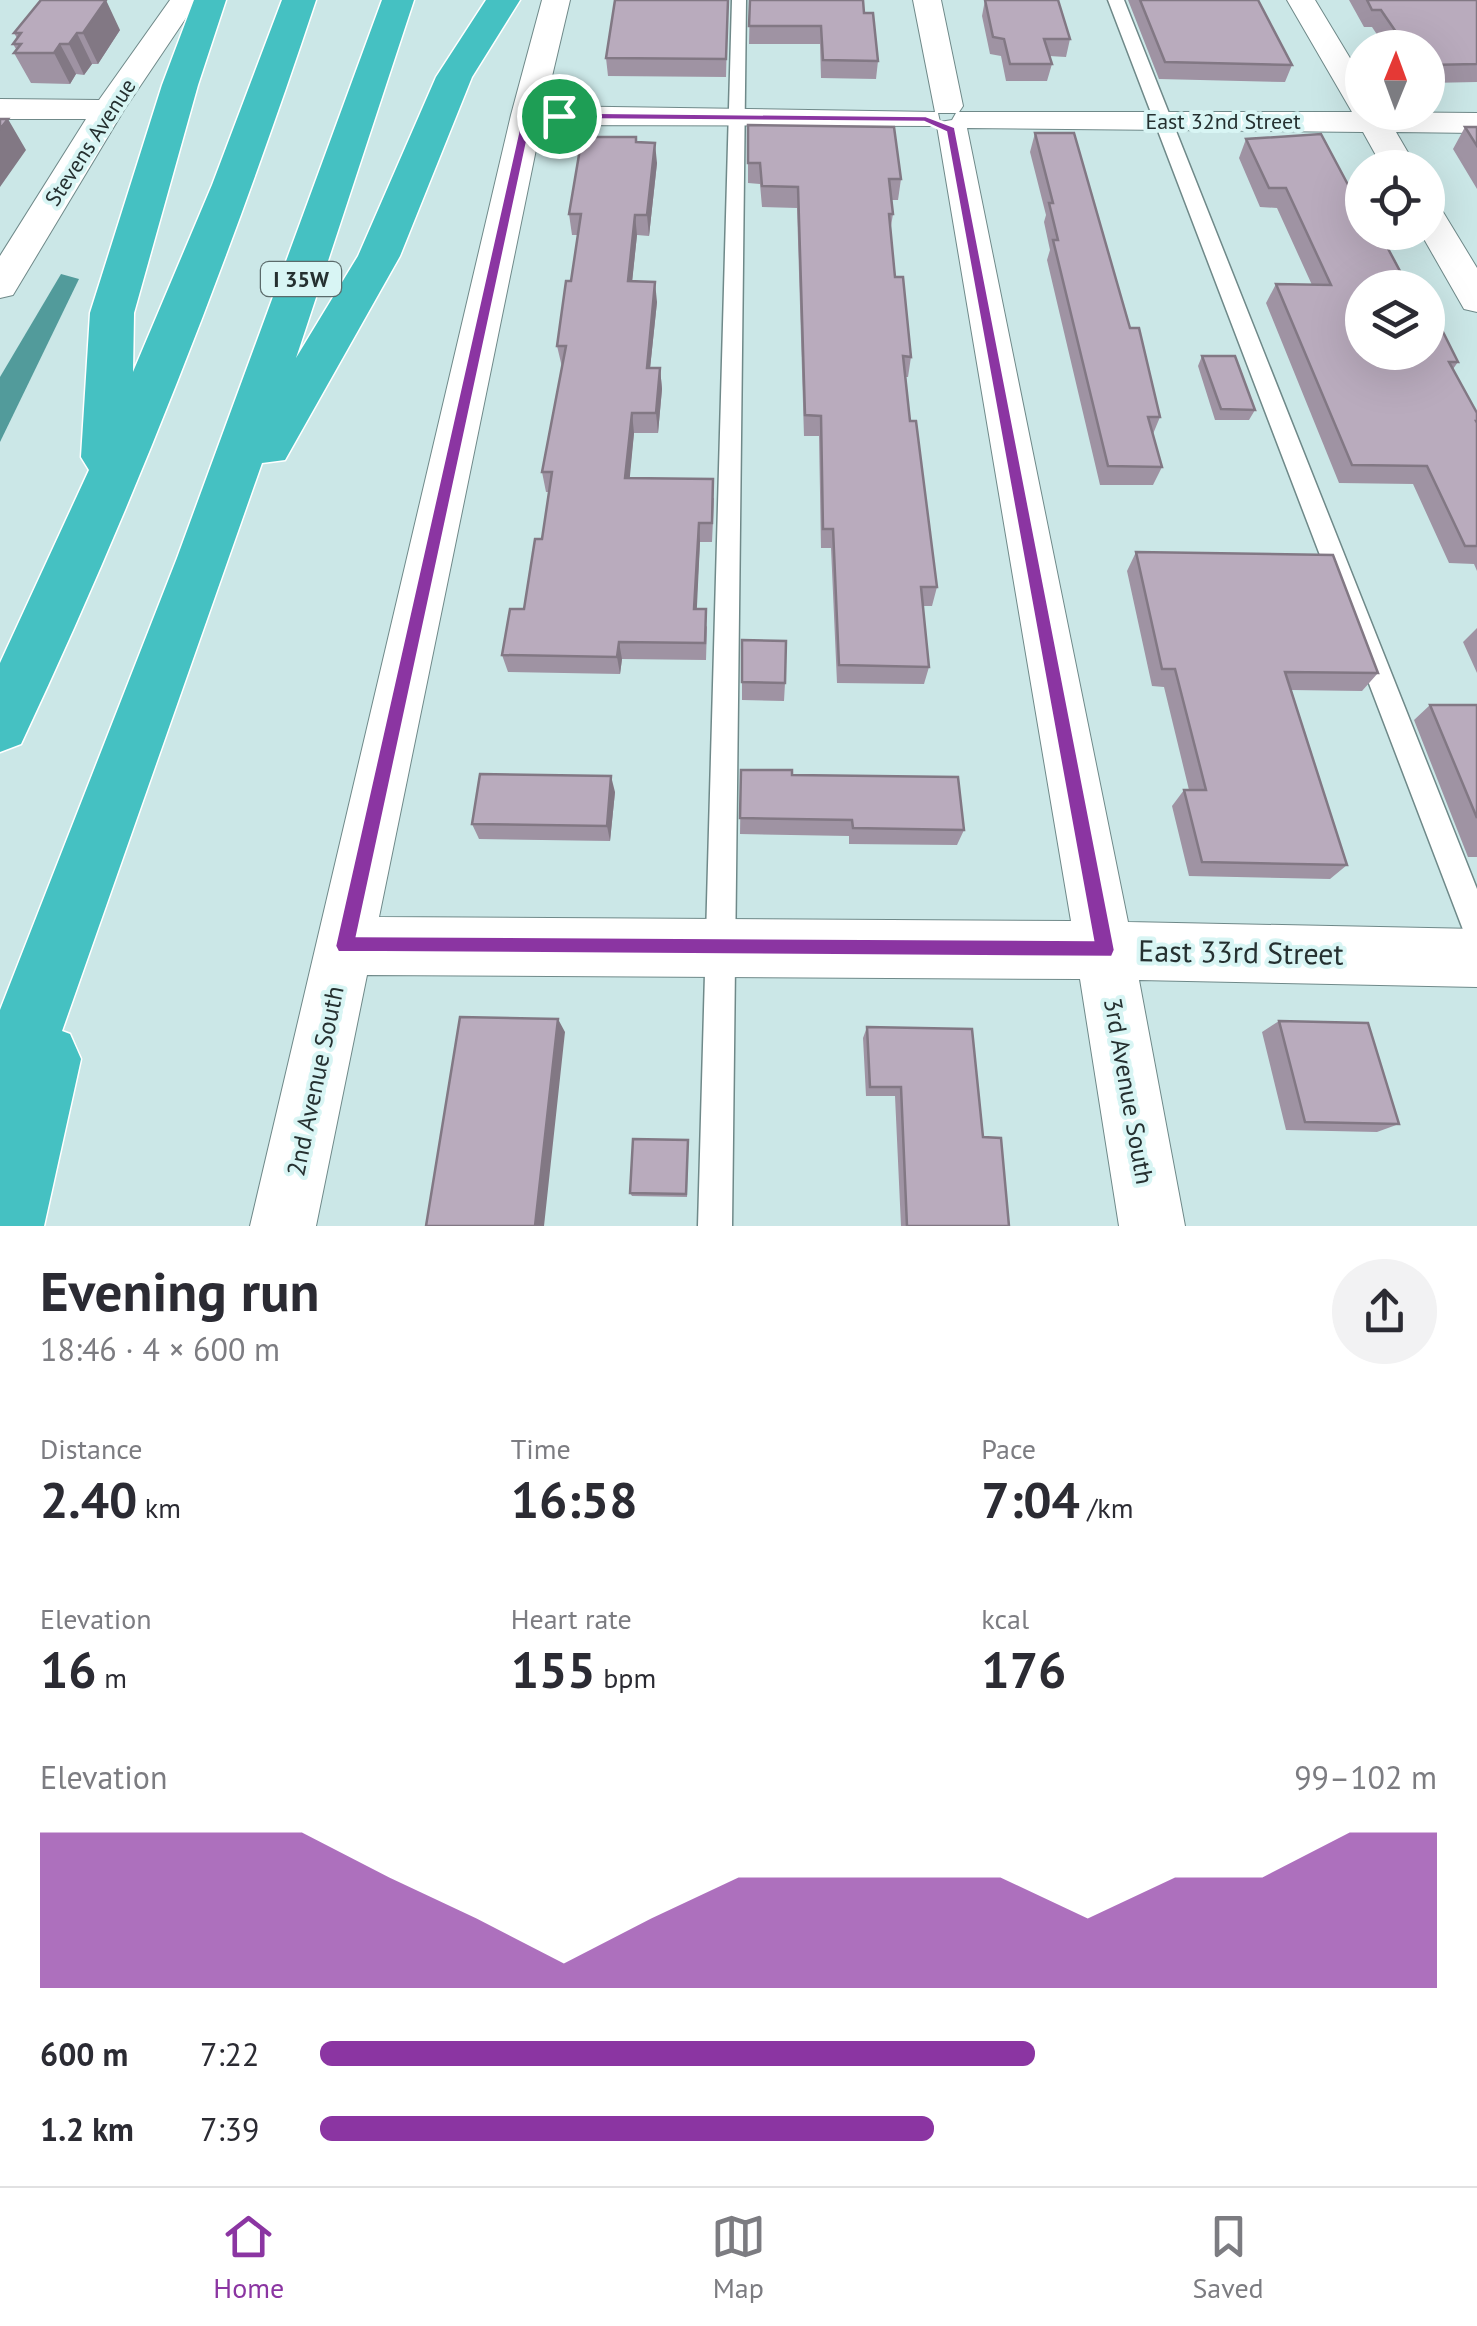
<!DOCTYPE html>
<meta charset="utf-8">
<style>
:root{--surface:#fff;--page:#f2f2f3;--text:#2b2b33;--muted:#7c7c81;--line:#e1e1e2;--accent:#8b35a2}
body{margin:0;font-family:"PT Sans",sans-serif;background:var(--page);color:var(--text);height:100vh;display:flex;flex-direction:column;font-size:38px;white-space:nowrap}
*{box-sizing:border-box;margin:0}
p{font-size:32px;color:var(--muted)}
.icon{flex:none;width:55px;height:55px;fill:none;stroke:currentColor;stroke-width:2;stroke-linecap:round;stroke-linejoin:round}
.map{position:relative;height:1226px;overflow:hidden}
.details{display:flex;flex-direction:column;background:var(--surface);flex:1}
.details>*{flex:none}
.needle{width:65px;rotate:1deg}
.controls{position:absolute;left:1345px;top:30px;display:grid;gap:20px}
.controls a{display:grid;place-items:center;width:100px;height:100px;border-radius:50%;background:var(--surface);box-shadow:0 10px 40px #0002;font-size:50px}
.pin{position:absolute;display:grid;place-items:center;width:85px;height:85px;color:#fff;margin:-42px;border:5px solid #fff;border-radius:50%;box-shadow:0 2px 10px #0007}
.round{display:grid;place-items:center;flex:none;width:105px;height:105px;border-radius:52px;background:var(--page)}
.headline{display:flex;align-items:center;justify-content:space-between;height:170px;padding:0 40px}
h1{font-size:55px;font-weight:800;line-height:75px}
.metrics{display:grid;grid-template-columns:repeat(3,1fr);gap:15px;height:170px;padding:10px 40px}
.metrics div{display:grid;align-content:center}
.metrics b{font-size:50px;font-weight:800}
.metrics small{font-size:28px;font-weight:400}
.metrics p{font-size:28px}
.chart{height:280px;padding:20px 40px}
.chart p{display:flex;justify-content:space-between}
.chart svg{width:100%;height:180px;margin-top:10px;fill:var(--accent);opacity:.7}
ul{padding:0 40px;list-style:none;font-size:32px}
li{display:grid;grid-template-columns:160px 120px 1fr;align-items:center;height:75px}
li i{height:25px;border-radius:12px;background:var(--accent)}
.tabs{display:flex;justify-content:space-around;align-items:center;height:140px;border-top:2px solid var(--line);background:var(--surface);font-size:28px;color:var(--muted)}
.tabs a{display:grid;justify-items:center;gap:5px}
.tabs .active{color:var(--accent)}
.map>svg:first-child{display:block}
</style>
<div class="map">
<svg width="1477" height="1226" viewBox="0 0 1477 1226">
<rect width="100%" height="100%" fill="#cbe7e7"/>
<!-- water -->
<path fill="#529b9b" d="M61 274 79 279 0 442V377Z"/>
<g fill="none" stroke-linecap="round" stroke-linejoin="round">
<!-- service casing -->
<g stroke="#6f8989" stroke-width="3">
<path id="service" d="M732 0H746L732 1226H698Z
M1108 0H1124L1477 889V942L1466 938 1462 927Z"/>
</g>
<!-- minor casing -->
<g stroke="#6f8989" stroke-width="2">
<path id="minor" d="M170 0H198L124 110 13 295 0 298V256L86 119H0V99L99 100Z
M542 0H570L545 106 935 112 913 0H941L963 106 959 112H1352L1287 0H1315L1362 78V112L1477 113V133L1396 132 1417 168H1383L1363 132 967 128 1128 922 1477 929V987L1139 980 1185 1226H1119L1080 979 367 975 316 1226H250L511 115ZM938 113H956L952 120 940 122ZM541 125 937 126 1071 921 379 917Z
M1428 204 1440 207 1477 268V312L1464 309 1420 232H1428Z"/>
</g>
<!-- motorway casing -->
<g stroke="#fff" stroke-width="3">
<path id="motorway" d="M194 0H226L198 85 134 313 133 372 212 185 282 0H316C232 252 134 504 21 744L0 752V663L89 470 81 457 90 313 162 85Z
M382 0H414L296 358 358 256 436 77 486 0H520L472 77 400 256 285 460 262 463 62 1031 70 1034 81 1059 44 1226H0V1010L177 558Z"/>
</g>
<!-- service -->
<use href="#service" fill="#fff" fill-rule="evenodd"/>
<!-- minor -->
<use href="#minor" fill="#fff" fill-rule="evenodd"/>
<!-- motorway -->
<use href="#motorway" fill="#45c1c2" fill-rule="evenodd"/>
</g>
<!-- wall -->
<path fill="#9f93a3" d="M728 0 726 77 608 76 606 58Z
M750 0 864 13 878 61 876 79 821 78 820 44H749Z
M985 0 1070 39 1066 57 1049 56 1052 64 1047 81H1006L1001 56 990 54 982 16Z
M1128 0H1258L1292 65 1285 82 1159 79Z
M1349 0H1477V82L1428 83V48H1386L1372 27H1364Z
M120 30 98 64H92L84 75 76 74 70 84 31 83 14 53 16 49 13 44 17 38 14 33Z
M748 125 901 179 898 200H891L893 214 890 232 895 277 911 357 908 377H906L910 421 937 587 932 606H923L929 667 924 684 837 683 831 548H821L819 436H804L797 208 762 207 760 184 748 183Z
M1465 127 1477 146V189L1453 149Z
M1035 133 1130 328 1160 417 1153 434 1162 467 1153 485H1100L1047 260 1050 250 1044 222 1046 215 1030 152Z
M1246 139 1380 243 1458 362 1453 369 1477 413V571L1474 564 1449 563 1413 484 1339 483 1266 303 1276 284 1312 285 1277 208 1260 207 1239 158Z
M637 142 657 163 649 236 637 235 632 281 657 302 650 368H660L662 389 658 433H634L629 478 714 498 712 542H700L696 609 707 627 706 660 622 659 620 674 508 672 502 655 524 609 542 539 549 492H546L542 472 562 367 557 346 571 281 578 235H572L569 214Z
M1202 356 1255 410 1249 420H1215L1198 366Z
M1136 552 1378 673 1362 691 1291 690 1347 865 1330 879 1189 876 1172 806 1184 790H1189L1164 687 1152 686 1127 571Z
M1477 628V673L1463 642Z
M742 640 785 683 784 701 742 700Z
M1430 705H1477V857H1468L1414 720Z
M741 770 792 775 964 830 957 845 849 844V836L740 834Z
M615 792 610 841 479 839 472 824Z
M1279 1021 1399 1124 1377 1132 1286 1130 1262 1032Z
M867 1027 983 1137 1009 1226H901L895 1096H866L863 1038Z
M688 1140 687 1197 632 1196 630 1193Z"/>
<!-- shaded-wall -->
<path fill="#827884" d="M106 0 120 30 98 64 83 33Z
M77 33 92 64 84 75 69 44Z
M60 44 76 74 70 84 54 53Z
M8 119 26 150 0 187V129Z
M655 143 657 163 649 236 647 215Z
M635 215 637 235 630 302 628 281Z
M655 282 657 302 648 388 647 368Z
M660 368 662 389 658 433 656 413Z
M632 413 634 433 628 497 625 478Z
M699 523 700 542 696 627 694 609Z
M619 642 622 659 620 674 617 657Z
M611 776 615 792 610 841 607 826Z
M558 1019 565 1032 544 1226H535Z"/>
<!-- building -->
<path fill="#b9abbd" stroke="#827884" stroke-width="2.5" d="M41 0H106L83 33H77L69 44H60L54 53H14L21 44H13L21 33H14Z
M615 0H728L726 59 606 58Z
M750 0H863L864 13H873L878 61 823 60 821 26H749Z
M985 0H1058L1070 39H1044L1052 64H1010L1004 39 993 37Z
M1140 0H1258L1292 65 1165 62Z
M1367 0H1477V64L1428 65V48H1407L1381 10H1372Z
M0 119H8L0 129Z
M748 125 894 127 901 179H889L893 214H889L895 277H903L911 357 903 356 910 421H916L937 587H921L929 667 839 665 833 529H823L821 416 805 415 798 187 762 186 760 163H748Z
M1465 127H1477V146Z
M1035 133H1074L1130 328H1139L1160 417H1148L1162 467 1108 466 1053 240H1058L1049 203H1053Z
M1321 134 1362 211V232H1374L1380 243H1385L1408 286H1414L1415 288H1362V352H1428V311L1438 330H1442L1458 362H1449L1477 413V421H1476L1477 423V546H1465L1427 466 1352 465 1276 284 1331 285 1286 188H1269L1246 139Z
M582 137H636V142L655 143 647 215H635L628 281 655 282 647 368H660L656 413H632L625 478 713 479 712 523H699L694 609H706L705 643 619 642 617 657 502 655 510 609H524L535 539H542L552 472H542L566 346H557L566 281H571L581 214H569Z
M1202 356H1235L1255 410 1221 409Z
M1136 552 1333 555 1378 673 1285 672 1347 865 1202 862 1184 790H1206L1175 669H1162Z
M742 640 786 641 785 683 742 682Z
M1430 705H1477V818Z
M741 770H792V775L958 777 964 830 853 828 852 820 740 818Z
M480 774 611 776 607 826 472 824Z
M460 1017 558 1019 535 1226H426Z
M1279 1021 1368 1023 1399 1124 1305 1122Z
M867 1027 972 1029 983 1137 1001 1138 1009 1226H907L901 1087H870Z
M633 1139 688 1140 686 1194 630 1193Z"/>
<!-- route -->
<path fill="#8b35a2" stroke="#fff" stroke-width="2.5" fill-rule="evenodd" d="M527 112 926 116 955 127 1115 950 1112 957 338 952 335 946 522 115ZM532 119 924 122 946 132 1093 940 357 936Z"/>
<g text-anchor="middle" stroke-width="8" stroke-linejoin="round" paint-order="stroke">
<!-- far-street labels -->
<g font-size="22" fill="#253030" stroke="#d8f5f4">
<text x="1223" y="129">East 32nd Street</text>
<text transform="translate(90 142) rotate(-57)" y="8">Stevens Avenue</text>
</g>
<!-- shield labels -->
<rect fill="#d8f5f4" stroke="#5b6b6b" stroke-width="2.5" x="261" y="262" width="80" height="34" rx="8"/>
<g font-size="22" font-weight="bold" fill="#253030">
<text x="301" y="287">I 35W</text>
</g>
<!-- street labels -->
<g font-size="25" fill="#253030" stroke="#d8f5f4">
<text transform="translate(315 1081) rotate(-78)" y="9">2nd Avenue South</text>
<text transform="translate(1129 1091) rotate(80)" y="9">3rd Avenue South</text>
</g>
<!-- near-street labels -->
<g font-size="30" fill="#253030" stroke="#d8f5f4">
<text transform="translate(1241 953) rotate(1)" y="10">East 33rd Street</text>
</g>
</g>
</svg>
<div class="controls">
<a><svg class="needle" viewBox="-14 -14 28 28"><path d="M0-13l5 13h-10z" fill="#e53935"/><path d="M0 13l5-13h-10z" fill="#7c7c81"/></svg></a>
<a><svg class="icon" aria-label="locate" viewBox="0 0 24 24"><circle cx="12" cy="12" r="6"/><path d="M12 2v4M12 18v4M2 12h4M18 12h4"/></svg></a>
<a><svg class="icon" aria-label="layers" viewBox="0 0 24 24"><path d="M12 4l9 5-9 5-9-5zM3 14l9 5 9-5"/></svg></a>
</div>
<div class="pin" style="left:559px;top:116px;background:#1e9e55"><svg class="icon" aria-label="arrive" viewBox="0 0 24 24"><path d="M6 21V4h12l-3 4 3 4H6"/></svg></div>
</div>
<section class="details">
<div class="headline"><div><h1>Evening run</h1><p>18:46 · 4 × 600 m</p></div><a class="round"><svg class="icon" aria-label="share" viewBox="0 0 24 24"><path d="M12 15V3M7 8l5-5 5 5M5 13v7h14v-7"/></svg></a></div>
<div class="metrics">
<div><p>Distance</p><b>2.40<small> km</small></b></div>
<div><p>Time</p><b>16:58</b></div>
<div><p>Pace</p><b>7:04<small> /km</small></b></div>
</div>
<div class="metrics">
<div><p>Elevation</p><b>16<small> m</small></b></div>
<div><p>Heart rate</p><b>155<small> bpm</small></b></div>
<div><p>kcal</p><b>176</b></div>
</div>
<div class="chart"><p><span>Elevation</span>99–102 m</p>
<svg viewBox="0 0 160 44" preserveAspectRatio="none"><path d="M0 44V6L10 6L20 6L30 6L40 17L50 27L60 38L70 27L80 17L90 17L100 17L110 17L120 27L130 17L140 17L150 6L160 6V44z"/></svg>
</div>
<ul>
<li><b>600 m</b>7:22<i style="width:64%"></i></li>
<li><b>1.2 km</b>7:39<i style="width:55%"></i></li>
</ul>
</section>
<nav class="tabs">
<a class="active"><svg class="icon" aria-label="home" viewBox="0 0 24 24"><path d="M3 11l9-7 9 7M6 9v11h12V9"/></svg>Home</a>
<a><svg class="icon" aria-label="map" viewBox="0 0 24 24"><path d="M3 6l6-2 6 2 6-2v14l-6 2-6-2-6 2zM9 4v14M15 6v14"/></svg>Map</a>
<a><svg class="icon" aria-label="saved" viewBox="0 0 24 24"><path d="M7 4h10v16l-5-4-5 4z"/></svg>Saved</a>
</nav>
